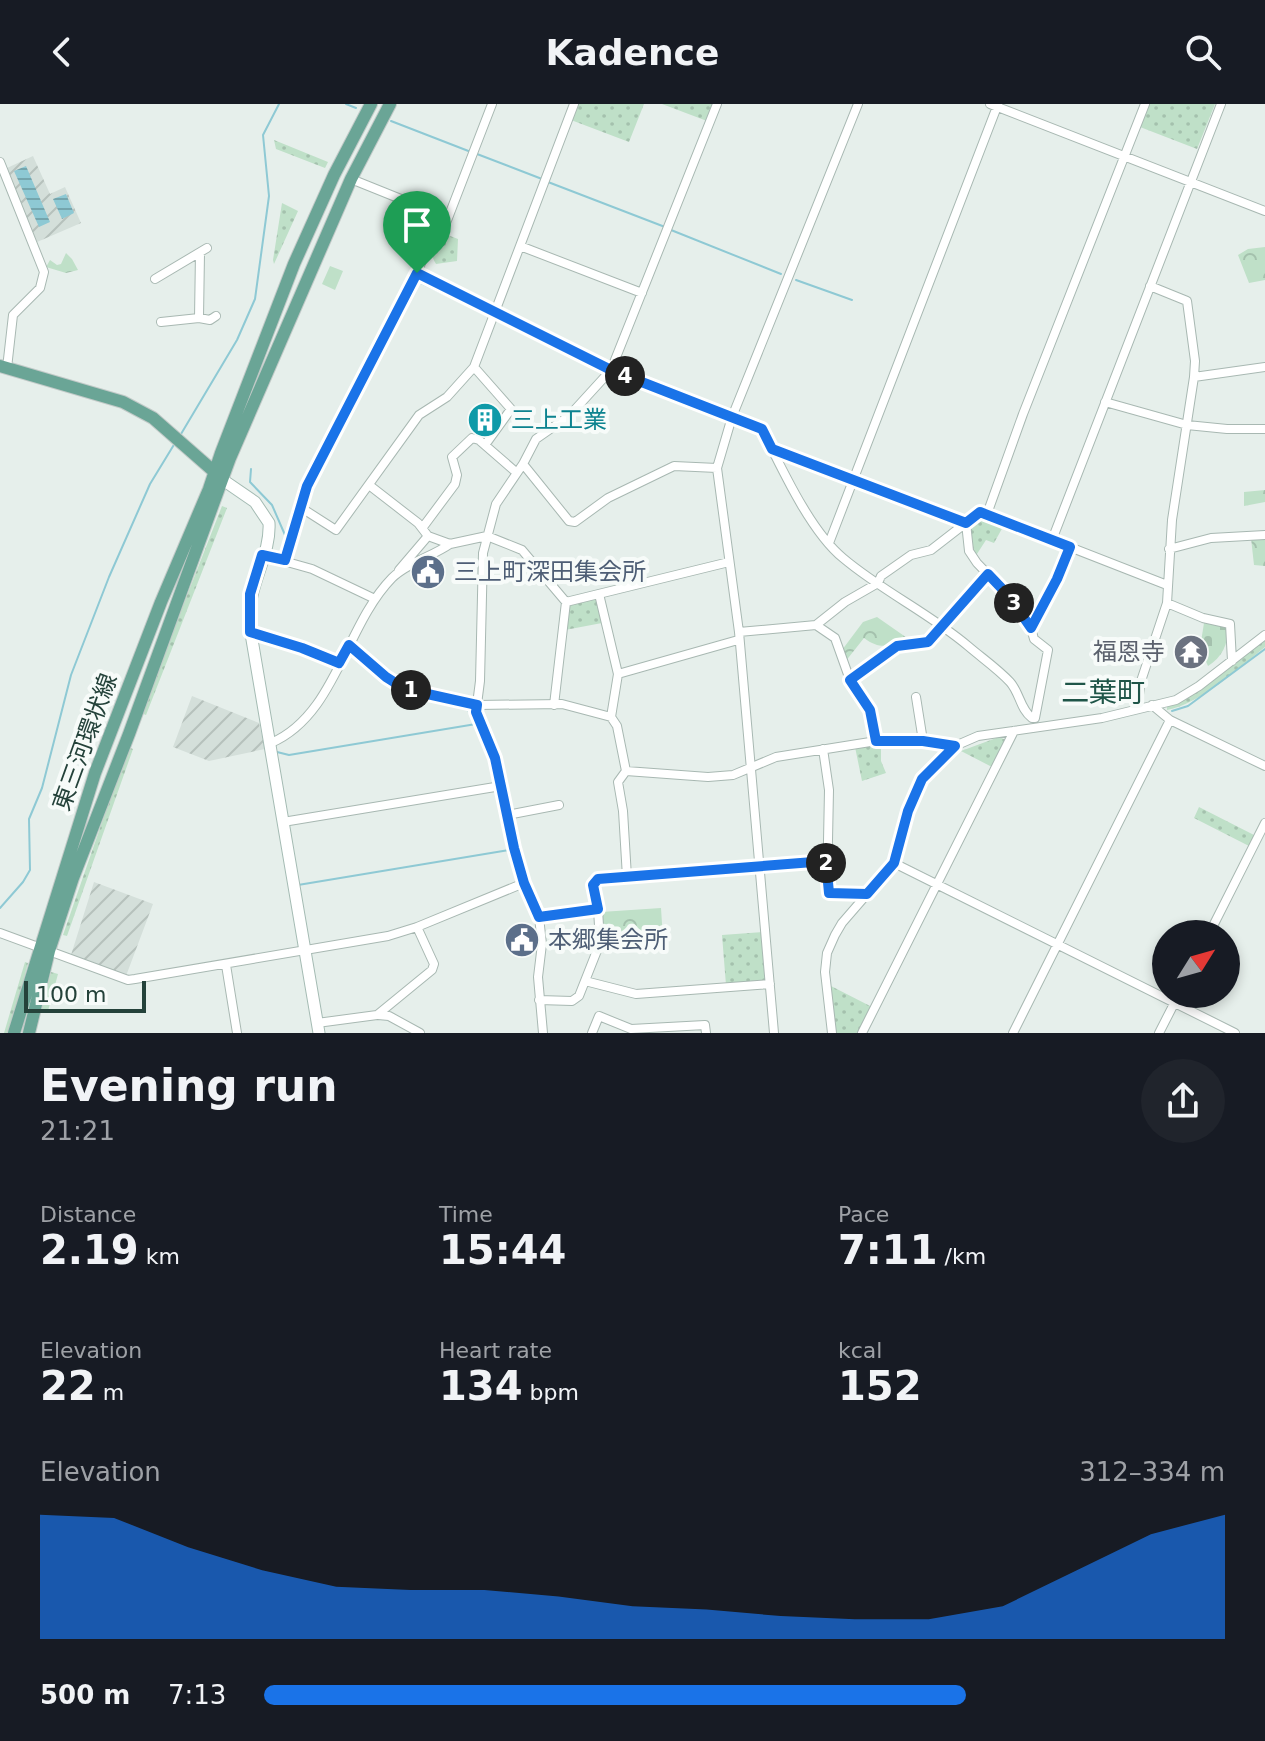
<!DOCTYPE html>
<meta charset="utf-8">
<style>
:root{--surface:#171b24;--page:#20242c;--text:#f1f3f6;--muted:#9ea1a6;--accent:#1a73e8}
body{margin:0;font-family:"DejaVu Sans","Noto Sans JP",sans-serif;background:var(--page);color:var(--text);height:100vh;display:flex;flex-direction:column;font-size:30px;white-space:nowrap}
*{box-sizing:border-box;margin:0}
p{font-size:26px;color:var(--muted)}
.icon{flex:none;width:44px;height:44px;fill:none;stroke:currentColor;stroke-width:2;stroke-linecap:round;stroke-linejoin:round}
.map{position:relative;height:929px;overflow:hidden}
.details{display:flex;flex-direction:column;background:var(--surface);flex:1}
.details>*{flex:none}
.needle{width:52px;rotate:53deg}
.buttons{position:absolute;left:1152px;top:816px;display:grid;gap:16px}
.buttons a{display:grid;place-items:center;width:88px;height:88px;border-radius:50%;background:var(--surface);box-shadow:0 4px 12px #0003;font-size:40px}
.scale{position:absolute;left:24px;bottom:20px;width:122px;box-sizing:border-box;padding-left:8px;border:4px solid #24423a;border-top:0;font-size:22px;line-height:28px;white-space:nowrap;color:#24423a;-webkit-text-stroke:6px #f7fbf9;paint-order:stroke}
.pin{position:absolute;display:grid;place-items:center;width:68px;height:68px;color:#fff;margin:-82px -34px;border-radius:50% 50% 50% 0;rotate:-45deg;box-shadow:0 0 8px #0007}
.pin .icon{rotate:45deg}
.km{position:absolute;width:40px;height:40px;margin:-20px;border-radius:50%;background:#222;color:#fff;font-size:22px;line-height:40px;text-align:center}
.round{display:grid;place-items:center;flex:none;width:84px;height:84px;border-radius:42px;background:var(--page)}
.headline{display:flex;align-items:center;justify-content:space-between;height:136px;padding:0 40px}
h1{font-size:44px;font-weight:700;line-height:60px}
.stats{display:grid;grid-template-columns:repeat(3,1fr);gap:12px;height:136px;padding:8px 40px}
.stats div{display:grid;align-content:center}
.stats b{font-size:40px;font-weight:700}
.stats small{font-size:22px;font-weight:400}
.stats p{font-size:22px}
.chart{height:224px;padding:16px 40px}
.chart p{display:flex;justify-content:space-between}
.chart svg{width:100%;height:144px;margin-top:8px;fill:var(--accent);opacity:.7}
ul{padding:0 40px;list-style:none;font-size:26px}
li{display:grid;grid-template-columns:128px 96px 1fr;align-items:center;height:60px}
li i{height:20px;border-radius:10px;background:var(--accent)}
header{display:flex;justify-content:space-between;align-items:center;height:104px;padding:0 40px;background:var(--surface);font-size:36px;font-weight:700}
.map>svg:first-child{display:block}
</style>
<header><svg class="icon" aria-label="back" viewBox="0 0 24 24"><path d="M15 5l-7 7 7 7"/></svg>Kadence<svg class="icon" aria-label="search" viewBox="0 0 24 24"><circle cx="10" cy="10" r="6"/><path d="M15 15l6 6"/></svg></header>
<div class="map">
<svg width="1265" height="929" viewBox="0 0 1265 929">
<defs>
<pattern id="industrial-furrows" width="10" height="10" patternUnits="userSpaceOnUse" patternTransform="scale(2)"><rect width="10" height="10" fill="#d4dfda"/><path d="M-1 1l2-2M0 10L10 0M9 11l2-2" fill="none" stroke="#b6c1bc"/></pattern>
<pattern id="grass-dots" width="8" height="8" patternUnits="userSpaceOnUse" patternTransform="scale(2)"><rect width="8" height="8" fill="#bfe0c8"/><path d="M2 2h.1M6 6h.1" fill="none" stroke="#a4c1ad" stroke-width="1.8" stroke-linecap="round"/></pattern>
<pattern id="forest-crowns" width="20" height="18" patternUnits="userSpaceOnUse" patternTransform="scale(2)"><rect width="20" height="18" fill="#bfe0c8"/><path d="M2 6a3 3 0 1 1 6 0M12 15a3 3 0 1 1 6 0" fill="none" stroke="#a4c1ad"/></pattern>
<pattern id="cemetery-stones" width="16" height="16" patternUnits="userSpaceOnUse" patternTransform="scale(2)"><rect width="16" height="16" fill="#bfe0c8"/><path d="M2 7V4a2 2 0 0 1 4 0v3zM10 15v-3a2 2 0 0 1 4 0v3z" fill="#a4c1ad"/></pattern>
<pattern id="water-rules" width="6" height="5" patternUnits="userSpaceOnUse" patternTransform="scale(2)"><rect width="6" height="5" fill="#8ec9d4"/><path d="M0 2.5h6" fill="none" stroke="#74a5ad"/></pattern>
</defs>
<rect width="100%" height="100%" fill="#e6efeb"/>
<!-- industrial -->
<path fill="url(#industrial-furrows)" d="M33 52 50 90 65 83 81 119 37 138 7 64Z
M192 592 259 619 265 645 209 657 173 643Z
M94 778 153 800 126 872 71 851Z"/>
<!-- grass -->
<path fill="url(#grass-dots)" d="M577 0H644L629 38 571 16Z
M662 0H713L707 17Z
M1149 0H1215L1197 45 1140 23Z
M274 36 328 58 325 64 276 45Z
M282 99 298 107 274 160 273 156Z
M445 130 458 135 457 157 436 160C427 145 433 140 445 130Z
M222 402 227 404 146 611 141 609Z
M977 413 1004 421 994 439 986 436 975 453 969 421Z
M593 495 596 496 602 519 565 526 570 500Z
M1265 534V543C1239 564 1200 600 1167 606V601Z
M999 633 1006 636 992 663 961 647Z
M881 640V657L886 669 862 677 855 643Z
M128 643 133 645 67 832 63 831Z
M1199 703 1254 731 1249 742 1194 714Z
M763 828 767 878 726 881 722 831Z
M25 858 28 859 10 929H4Z
M51 868 58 870 48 907 41 905Z
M829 881 872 903 859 929H834Z"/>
<!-- forest -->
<path fill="url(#forest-crowns)" d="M1265 143V176L1249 179 1238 151 1248 145Z
M66 149 72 155 78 166 66 169 46 163 50 156 57 161 61 160Z
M330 162 343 167 335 186 322 180Z
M1265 386V398L1244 402V388Z
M1251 434H1265V462L1254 461Z
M877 513 910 536C891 541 881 547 864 534L845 558 842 546 863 518Z
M661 804 663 835 603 839 601 808Z"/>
<!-- cemetery -->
<path fill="url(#cemetery-stones)" d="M1204 519 1228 524C1228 541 1222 553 1208 562L1200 544Z"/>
<!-- water -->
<path fill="url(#water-rules)" d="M26 62 50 118 39 123 14 67Z
M66 90 74 109 62 115 53 95Z"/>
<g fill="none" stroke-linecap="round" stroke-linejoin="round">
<!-- stream -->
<path stroke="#8ec9d4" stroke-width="2" d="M346 0 356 4
M391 17 471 48
M477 50 542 75
M548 78 665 123
M671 126 781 170
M796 176 852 196
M497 215 602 267
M181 330 237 236 255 195 269 92 263 31 279 0
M251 365 250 378 272 401 285 431
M310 386 419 178 489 211
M1172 607 1188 602 1265 545
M277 648 289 651 476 620 467 604
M298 781 509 746
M0 804 23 778 30 766 29 715 42 684 71 571 109 473 150 380 175 339"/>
<!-- street casing -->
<g stroke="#a8b8b2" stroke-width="10">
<path id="street" d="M990 0 1265 107
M0 58 44 168 40 184 13 211 7 264
M448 114 492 0
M520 142 642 189
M417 169 611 266 762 325C781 363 810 427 843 454 882 487 929 509 968 542 982 554 998 565 1010 578 1020 589 1020 605 1032 614H1035L1048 546 1034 535 1031 524 1057 475 1070 443
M155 175 207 144
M199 214 200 149
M161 218 199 214 210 216 216 212
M474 263 511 305 485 341
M1194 273 1265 263
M1105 298 1187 321 1227 325H1265
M772 345 966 419
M523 360 569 417 575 418 608 394 674 362 717 364
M369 381 418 419 428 432 399 466
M300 403 336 426 419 311 447 293 474 263 574 0
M987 410 1023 310 1145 0
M966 419 969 447 977 459 1009 492 1031 524
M423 423 455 380 457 371 452 353 472 334 479 336 517 369
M428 432 450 440 487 432 522 446 566 498 554 601
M1052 436 1221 0
M829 439 998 0
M1169 445 1211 434 1265 431
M262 451 312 465 375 495
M285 456 307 382 417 169 430 137 442 128 448 114 351 75
M599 490 618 570 611 613 617 622 626 667 708 673 733 671 776 653 889 635 955 642
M566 498 729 458
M1167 499 1203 514 1230 520 1232 557
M816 521 835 534 850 576
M250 528 302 544 339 559
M739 528 816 521 845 498 878 479 881 472 911 451 931 446 980 408 1167 481
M349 541 386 573 405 585 477 601 562 600 611 613
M618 570 738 536
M916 593 923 637
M1152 601 1170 616 1265 662
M1137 604 1141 577 1167 499 1172 416 1194 273 1195 257 1187 197 1150 182
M876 637 870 606 850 576 897 542 928 538 988 470
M271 639C336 611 345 522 392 474 407 459 433 452 450 440
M823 645 829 686 827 787 829 789 867 790
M626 667 618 678 623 707 627 773
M507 711 559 701
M283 718 501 682
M894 759 1235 929
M539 813 598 805
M0 829 128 876 135 875 388 832 417 823 524 779
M1209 830 1265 719
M226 861 237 929
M585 877 636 890 770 880
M539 896 572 897 579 892 600 839 598 805 593 781 595 777 826 757
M378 911 389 912 420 929
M317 919 377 911 432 866 434 860 417 823
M543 929 538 873 542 840 539 813 524 779 514 744 495 654 476 608 480 577 483 449 496 400 523 360 536 335 569 312 611 266 717 0
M592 929 599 912 631 925 705 921 706 929
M774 929 739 528 717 364 732 313 858 0
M832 929 825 868 827 849 835 831 842 819 894 759 908 707 922 675 955 642 978 632 1102 614 1176 596 1199 582 1265 531
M862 929 1014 627
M1013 929 1170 616
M1159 929 1179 890"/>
</g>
<!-- secondary casing -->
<g stroke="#a4bbb3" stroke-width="13">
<path id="secondary" d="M223 376 255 398 269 419C271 451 248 481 249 518L319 929"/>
</g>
<!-- primary casing -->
<g stroke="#c2cac8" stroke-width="14">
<path id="primary" d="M0 262 123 298 153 314 218 371
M14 929 95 669 161 498 209 385 221 349 294 160 334 71 371 0
M29 929 49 847 73 774 129 630 230 354 351 75 390 0"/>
</g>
<!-- street -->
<use href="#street" stroke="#fff" stroke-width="8"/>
<!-- secondary -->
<use href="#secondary" stroke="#fff" stroke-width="11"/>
<!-- primary -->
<use href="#primary" stroke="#6aa596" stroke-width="12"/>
</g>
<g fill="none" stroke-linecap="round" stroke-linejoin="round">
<!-- route casing -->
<g stroke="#fff" stroke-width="16">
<path id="route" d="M417 169 611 266 762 325 772 345 966 419 980 408 1070 443 1057 475 1031 524 1009 492 988 470 928 538 897 542 850 576 870 606 876 637H923L955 642 922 675 908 707 894 759 867 790 829 789 826 757 598 775 593 781 598 805 539 813 524 779 514 744 495 654 476 608 477 601 405 585 386 573 349 541 339 559 302 544 250 528V490L262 451 285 456 307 382Z"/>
</g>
<!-- route -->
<use href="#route" stroke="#1a73e8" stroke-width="10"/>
</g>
<!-- icons -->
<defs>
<g id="building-disc" transform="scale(1.8)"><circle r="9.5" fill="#0f9aa8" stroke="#f7fbf9"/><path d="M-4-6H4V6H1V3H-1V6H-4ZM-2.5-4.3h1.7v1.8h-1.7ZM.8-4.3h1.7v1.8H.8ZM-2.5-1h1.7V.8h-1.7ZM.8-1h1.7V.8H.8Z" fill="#fff"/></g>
<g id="civic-disc" transform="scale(1.8)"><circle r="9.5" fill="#5c6f8a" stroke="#f7fbf9"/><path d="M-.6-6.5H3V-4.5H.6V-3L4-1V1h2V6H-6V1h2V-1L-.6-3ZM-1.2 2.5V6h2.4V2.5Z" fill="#fff"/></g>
<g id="temple-disc" transform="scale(1.8)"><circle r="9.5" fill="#6b7280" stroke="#f7fbf9"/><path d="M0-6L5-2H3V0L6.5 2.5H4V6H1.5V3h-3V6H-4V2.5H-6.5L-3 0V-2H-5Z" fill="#fff"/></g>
</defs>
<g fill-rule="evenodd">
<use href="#building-disc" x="485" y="316"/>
<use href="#civic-disc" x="428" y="468"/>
<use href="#temple-disc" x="1191" y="548"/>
<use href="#civic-disc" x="522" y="836"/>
</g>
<g text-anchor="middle" stroke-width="8" stroke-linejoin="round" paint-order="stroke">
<!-- culture labels -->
<g font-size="24" fill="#0d838f" stroke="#f7fbf9" text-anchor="start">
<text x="511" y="324">三上工業</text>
</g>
<!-- service labels -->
<g font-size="24" fill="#4e5e75" stroke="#f7fbf9" text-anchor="start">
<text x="454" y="476">三上町深田集会所</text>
<text x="548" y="844">本郷集会所</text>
</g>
<!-- worship labels -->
<g font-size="24" fill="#5b616d" stroke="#f7fbf9" text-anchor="end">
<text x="1165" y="556">福恩寺</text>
</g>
<!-- street labels -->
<g font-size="24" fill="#24423a" stroke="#f7fbf9">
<text transform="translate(85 638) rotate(-70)" y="8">東三河環状線</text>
</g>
<!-- quarter labels -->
<g font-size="28" fill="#1f5548" stroke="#f7fbf9">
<text x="1103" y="598">二葉町</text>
</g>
</g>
</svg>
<div class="buttons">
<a><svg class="needle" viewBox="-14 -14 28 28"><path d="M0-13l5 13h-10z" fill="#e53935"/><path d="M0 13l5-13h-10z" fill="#9ea1a6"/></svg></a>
</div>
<div class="scale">100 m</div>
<div class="pin" style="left:417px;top:169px;background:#1e9e55"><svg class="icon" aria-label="arrive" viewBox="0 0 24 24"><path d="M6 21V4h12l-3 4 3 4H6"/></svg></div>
<b class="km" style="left:411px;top:586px">1</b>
<b class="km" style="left:826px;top:759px">2</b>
<b class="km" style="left:1014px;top:499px">3</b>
<b class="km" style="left:625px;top:272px">4</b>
</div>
<section class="details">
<div class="headline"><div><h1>Evening run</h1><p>21:21</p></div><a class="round"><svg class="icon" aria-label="share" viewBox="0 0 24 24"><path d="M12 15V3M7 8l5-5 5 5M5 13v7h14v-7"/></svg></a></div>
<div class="stats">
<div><p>Distance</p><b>2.19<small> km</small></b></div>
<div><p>Time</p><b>15:44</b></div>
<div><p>Pace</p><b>7:11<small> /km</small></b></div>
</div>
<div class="stats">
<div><p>Elevation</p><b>22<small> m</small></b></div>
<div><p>Heart rate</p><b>134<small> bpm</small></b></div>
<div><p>kcal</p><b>152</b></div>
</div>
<div class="chart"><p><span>Elevation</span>312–334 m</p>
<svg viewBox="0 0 160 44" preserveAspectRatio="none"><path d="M0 44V6L10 7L20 16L30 23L40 28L50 29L60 29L70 31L80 34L90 35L100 37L110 38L120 38L130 34L140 23L150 12L160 6V44z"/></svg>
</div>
<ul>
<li><b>500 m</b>7:13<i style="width:73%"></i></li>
</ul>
</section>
